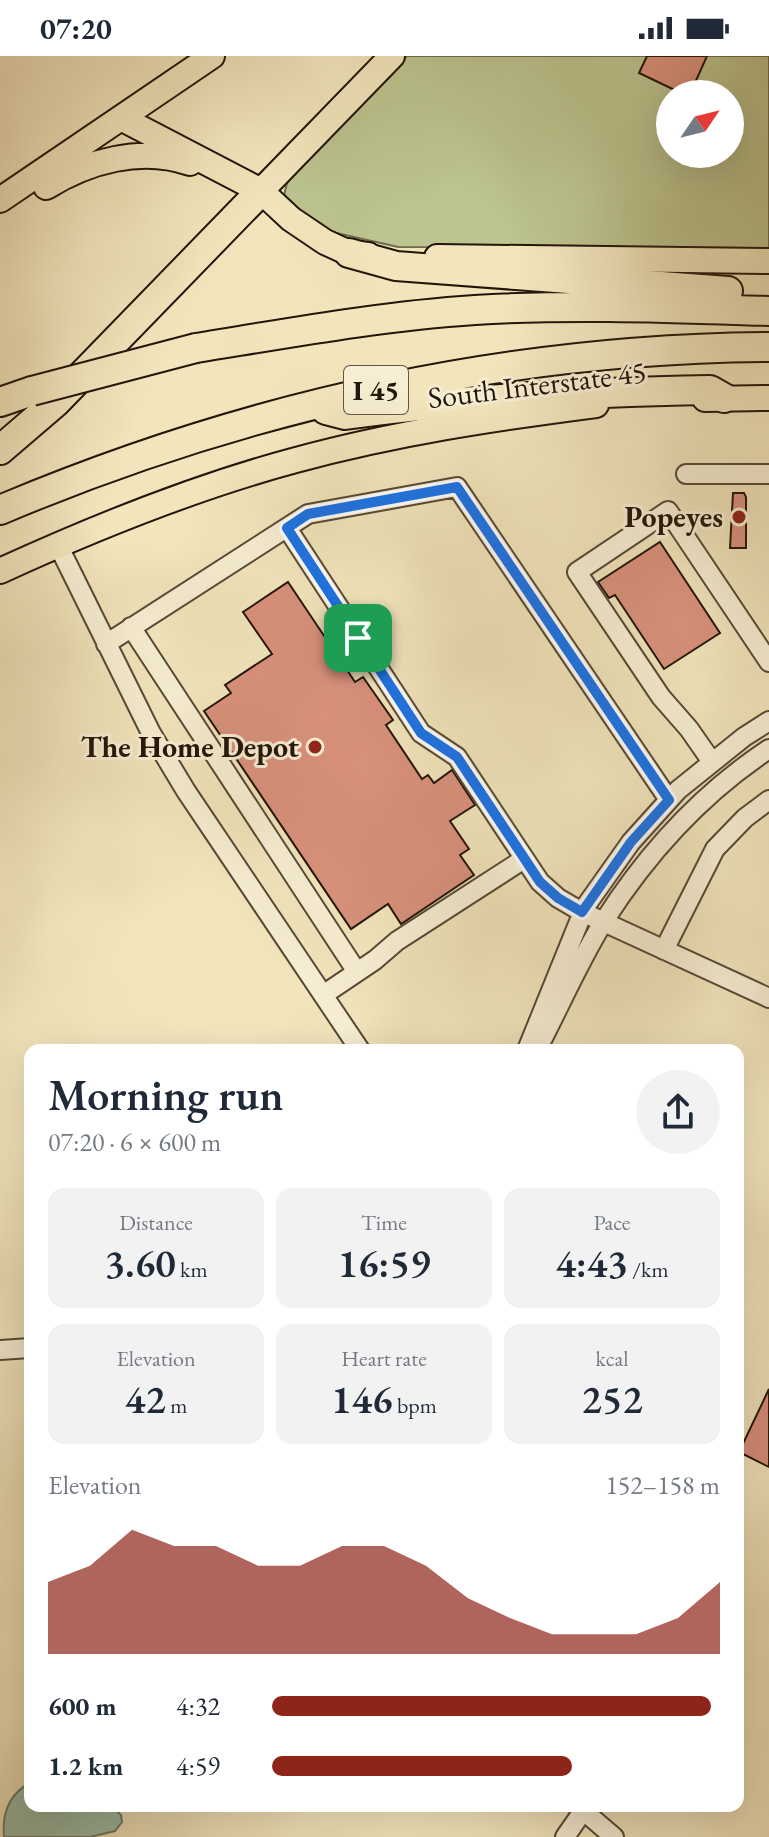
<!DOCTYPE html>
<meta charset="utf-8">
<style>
:root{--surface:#fff;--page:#f2f2f3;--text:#1f2937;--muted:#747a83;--accent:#8f2418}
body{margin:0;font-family:"EB Garamond",serif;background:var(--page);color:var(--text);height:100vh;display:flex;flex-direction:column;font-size:30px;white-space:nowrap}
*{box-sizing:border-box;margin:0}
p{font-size:26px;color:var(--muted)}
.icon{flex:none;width:44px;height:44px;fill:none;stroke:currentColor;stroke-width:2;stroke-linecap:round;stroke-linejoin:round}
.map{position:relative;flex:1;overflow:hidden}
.details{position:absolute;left:24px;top:988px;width:720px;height:768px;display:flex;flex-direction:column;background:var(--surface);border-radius:16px;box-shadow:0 8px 32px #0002}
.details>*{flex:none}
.needle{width:52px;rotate:55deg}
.fabs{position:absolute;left:656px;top:24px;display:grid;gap:16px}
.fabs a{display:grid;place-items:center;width:88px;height:88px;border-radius:50%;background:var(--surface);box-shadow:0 8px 32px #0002;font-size:40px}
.pin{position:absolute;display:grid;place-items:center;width:68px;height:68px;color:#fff;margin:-34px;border-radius:16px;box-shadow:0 4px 12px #0006}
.round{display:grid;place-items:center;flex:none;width:84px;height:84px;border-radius:42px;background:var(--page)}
.summary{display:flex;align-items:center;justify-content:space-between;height:136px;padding:0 24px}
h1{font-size:44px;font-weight:600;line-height:60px}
.stats{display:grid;grid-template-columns:repeat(3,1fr);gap:12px;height:136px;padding:8px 24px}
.stats div{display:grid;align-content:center;border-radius:16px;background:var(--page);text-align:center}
.stats b{font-size:40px;font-weight:600}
.stats small{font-size:22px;font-weight:400}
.stats p{font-size:22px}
.chart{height:224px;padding:16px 24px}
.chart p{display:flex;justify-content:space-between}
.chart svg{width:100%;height:144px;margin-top:8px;fill:var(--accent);opacity:.7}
ul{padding:0 24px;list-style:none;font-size:26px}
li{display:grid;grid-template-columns:128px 96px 1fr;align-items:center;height:60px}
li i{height:20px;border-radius:10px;background:var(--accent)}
.status{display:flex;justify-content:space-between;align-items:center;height:56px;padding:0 40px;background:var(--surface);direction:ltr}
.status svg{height:22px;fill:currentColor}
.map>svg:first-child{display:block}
</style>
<div class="status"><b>07:20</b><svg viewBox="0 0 49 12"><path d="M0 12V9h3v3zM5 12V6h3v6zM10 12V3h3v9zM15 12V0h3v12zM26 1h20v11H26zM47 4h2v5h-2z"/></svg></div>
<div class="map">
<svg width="769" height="1781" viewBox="0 0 769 1781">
<rect width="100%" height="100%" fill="#f2e5bc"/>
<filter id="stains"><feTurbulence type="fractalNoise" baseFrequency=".0025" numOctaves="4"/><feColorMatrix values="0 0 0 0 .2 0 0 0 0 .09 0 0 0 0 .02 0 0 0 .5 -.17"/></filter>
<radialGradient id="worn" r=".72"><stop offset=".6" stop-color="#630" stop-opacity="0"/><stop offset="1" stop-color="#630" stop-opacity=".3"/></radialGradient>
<!-- green -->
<path fill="#bcc48f" stroke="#6f6c4c" stroke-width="2" fill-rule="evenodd" d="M407 0H769V192L398 191 332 176 296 155 284 140 288 122ZM670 38H730V98H670Z"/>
<!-- water -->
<path fill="#9cc0ab" stroke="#6b7c6b" stroke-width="2" d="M30 1727V1750H111L121 1759 122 1766 115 1775 90 1781H4C2 1758 9 1738 30 1727Z"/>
<!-- building -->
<path fill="#d9917c" stroke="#22150a" stroke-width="2" d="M647 0H707L690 38H683L639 17Z
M733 437H744L746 441V492H730Z
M660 486 720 577 664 613 615 539 609 542 598 526Z
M288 526 355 626 363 621 393 664 386 669 422 723 428 719 434 727 452 714 475 749 450 765 469 793 460 799 474 819 401 868 388 848 351 873 204 655 231 637 225 629 272 598 243 556Z
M769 1333V1411L739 1396Z"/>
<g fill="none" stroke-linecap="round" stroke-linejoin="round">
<!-- minor casing -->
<g stroke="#564936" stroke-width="22">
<path id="minor" d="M686 418H769
M287 472 421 677 457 701 540 826 558 842 582 856 769 942
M58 489 151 677 186 735 360 994
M131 571 357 916
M106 588 308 458 457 431 669 744
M712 706 689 673 661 641 577 516 668 455 769 606
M664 894 715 793 745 762 769 744
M323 939 375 904 397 885 524 803
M542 984C562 945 581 902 604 865 648 796 701 738 769 693
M527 994 585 851 631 786 678 734 744 681 769 665
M0 1294 30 1292
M578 1750 614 1781
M565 1781 583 1755"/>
</g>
<!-- major casing -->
<g stroke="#22150a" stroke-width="28">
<path id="major" d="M121 62 261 135 291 163 325 186 349 197 368 199
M46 131C88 105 141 90 190 107
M261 135 392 0
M0 144 212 0
M437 201 769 205
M705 343 769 342
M0 515C96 471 195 431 296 404 395 377 495 362 596 349"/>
</g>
<!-- highway casing -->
<g stroke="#22150a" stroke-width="32">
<path id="highway" d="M349 197 396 210 728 235
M196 292C289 277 382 260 475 254 573 248 671 252 769 255
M0 346 32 335
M326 354 345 359C466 342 587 336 710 334L724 342
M0 394 56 346 261 135
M0 454C244 351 503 293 769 291"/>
</g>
<!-- minor -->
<use href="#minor" stroke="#f7eed3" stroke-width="18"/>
<!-- major -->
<use href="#major" stroke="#f2e5bc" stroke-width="24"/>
<!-- highway -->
<use href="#highway" stroke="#f2e5bc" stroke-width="28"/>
<!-- highway-bridge casing -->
<g stroke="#22150a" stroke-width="32" stroke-linecap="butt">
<path id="highway-bridge" d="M32 335 196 292"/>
</g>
<!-- highway-bridge -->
<use href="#highway-bridge" stroke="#f2e5bc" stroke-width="28"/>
</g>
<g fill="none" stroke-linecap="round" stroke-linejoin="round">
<!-- route casing -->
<g stroke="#fff" stroke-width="16">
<path id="route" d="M457 431 669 744 631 786 582 856 558 842 540 826 457 701 421 677 287 472 308 458Z"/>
</g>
<!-- route -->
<use href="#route" stroke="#1a73e8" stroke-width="10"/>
</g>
<!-- markers -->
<g fill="#8f2418" stroke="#f7eed3" stroke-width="3">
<circle cx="739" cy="461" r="8"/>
<circle cx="315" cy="691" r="8"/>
</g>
<g text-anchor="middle" stroke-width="6" stroke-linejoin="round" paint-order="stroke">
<!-- shield labels -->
<rect fill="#f7eed3" stroke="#625646" stroke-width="2" x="344" y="310" width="64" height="48" rx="6"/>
<g font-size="28" font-weight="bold" fill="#22150a">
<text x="376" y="344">I 45</text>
</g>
<!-- street labels -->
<g font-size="30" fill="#22150a" stroke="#f7eed3">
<text transform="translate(537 329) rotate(-7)" y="10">South Interstate 45</text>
</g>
<!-- poi labels -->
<g font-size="30" font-weight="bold" fill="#22150a" stroke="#f7eed3" text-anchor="end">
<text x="723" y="471">Popeyes</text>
<text x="299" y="701">The Home Depot</text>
</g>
</g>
<rect width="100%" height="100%" filter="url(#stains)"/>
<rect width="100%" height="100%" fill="url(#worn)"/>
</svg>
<div class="fabs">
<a><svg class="needle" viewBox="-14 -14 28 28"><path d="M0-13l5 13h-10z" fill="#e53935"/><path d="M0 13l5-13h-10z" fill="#747a83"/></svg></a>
</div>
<div class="pin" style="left:358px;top:582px;background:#1e9e55"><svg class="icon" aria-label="arrive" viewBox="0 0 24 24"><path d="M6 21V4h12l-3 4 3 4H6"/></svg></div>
<section class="details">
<div class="summary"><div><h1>Morning run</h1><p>07:20 · 6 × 600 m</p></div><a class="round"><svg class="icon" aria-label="share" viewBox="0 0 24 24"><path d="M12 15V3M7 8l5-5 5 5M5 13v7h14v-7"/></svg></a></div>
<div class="stats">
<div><p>Distance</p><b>3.60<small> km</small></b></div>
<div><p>Time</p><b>16:59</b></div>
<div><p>Pace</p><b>4:43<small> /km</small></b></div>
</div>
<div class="stats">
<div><p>Elevation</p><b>42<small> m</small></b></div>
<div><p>Heart rate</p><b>146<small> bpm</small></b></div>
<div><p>kcal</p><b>252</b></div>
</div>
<div class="chart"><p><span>Elevation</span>152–158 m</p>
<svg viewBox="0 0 160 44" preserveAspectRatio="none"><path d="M0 44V22L10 17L20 6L30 11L40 11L50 17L60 17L70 11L80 11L90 17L100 27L110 33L120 38L130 38L140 38L150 33L160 22V44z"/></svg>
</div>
<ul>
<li><b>600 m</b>4:32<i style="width:98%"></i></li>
<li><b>1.2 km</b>4:59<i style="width:67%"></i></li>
</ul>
</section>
</div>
